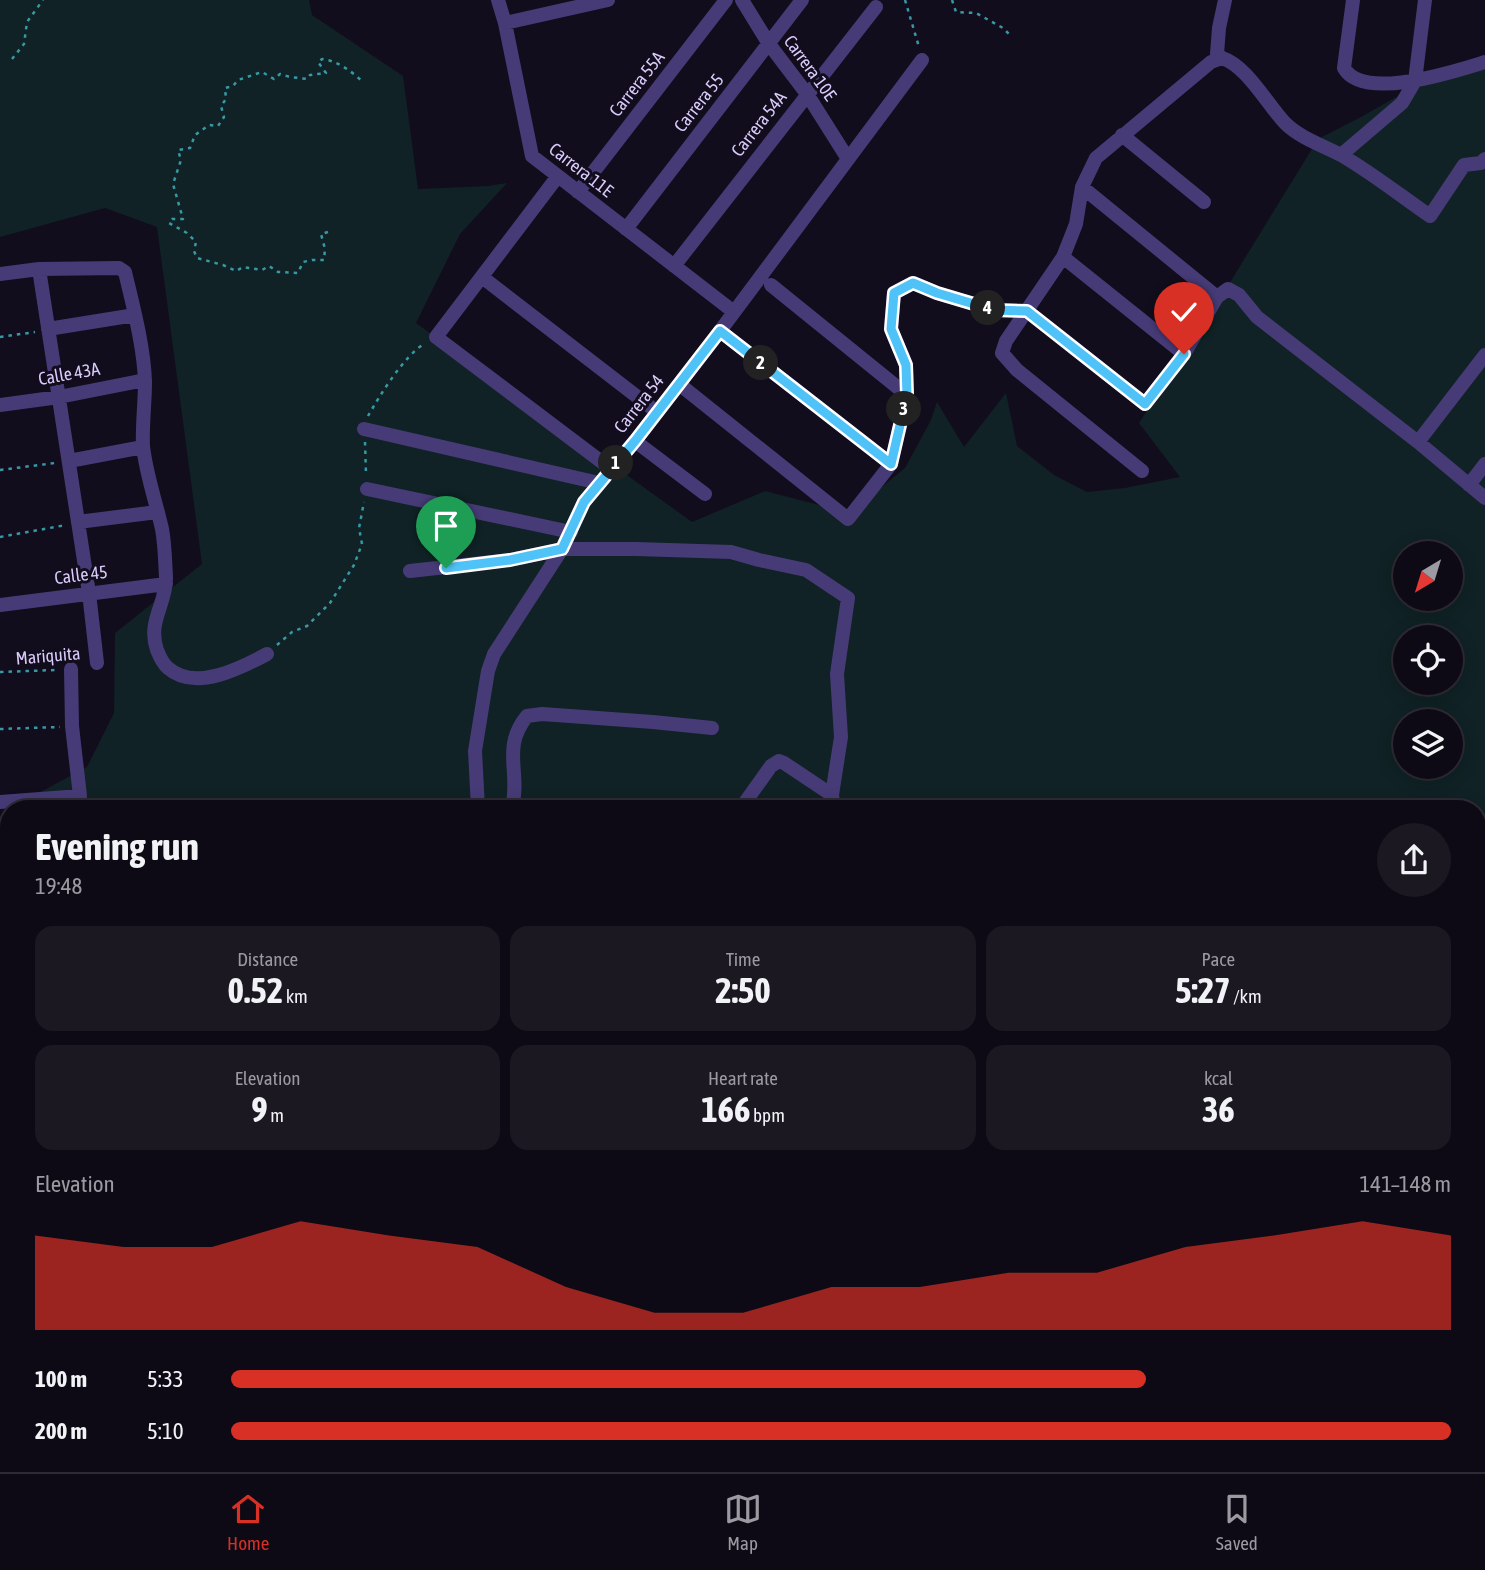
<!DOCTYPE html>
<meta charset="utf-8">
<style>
:root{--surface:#0e0a15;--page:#1c1822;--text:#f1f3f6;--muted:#9b9aa0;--line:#2e2b34;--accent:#d93025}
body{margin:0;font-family:"Asap Condensed",sans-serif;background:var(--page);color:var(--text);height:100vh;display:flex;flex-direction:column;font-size:26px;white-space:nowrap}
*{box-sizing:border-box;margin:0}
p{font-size:23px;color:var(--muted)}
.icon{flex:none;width:38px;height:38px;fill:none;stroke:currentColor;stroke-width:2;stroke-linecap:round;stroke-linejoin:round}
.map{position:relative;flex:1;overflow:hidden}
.side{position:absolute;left:0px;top:800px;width:1486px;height:674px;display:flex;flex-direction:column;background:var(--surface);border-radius:28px 28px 0 0;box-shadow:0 4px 18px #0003,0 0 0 2px var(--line)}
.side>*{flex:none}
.needle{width:46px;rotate:218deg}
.buttons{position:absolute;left:1393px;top:541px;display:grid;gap:14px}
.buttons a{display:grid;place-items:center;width:70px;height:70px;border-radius:50%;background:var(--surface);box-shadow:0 4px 18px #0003,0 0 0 2px var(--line);font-size:35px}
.pin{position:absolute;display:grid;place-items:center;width:60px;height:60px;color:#fff;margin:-72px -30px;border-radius:50% 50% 50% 0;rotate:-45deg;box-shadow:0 0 7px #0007}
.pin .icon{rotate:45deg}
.km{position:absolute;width:35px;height:35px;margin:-18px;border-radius:50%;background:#222;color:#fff;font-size:19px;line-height:35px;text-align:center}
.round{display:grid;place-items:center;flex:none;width:74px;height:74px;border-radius:37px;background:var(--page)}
.head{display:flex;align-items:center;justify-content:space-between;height:119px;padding:0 35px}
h1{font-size:38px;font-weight:700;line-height:52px}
.figures{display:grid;grid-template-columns:repeat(3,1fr);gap:10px;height:119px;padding:7px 35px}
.figures div{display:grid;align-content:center;border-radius:18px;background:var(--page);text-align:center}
.figures b{font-size:35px;font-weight:700}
.figures small{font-size:19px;font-weight:400}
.figures p{font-size:19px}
.chart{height:196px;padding:14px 35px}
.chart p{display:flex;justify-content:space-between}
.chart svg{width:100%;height:126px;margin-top:7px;fill:var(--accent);opacity:.7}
ul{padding:0 35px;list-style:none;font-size:23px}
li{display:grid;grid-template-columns:112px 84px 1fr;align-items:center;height:52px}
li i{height:18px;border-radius:9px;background:var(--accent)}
.tab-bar{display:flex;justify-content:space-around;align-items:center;height:98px;border-top:2px solid var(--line);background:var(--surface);font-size:19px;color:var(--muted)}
.tab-bar a{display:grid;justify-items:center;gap:4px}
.tab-bar .selected{color:var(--accent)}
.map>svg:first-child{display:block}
</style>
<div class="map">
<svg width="1485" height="1472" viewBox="0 0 1485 1472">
<rect width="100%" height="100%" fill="#120d1c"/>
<!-- green -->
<path fill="#102225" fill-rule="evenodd" d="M0 0H309L312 15 403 76 418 189 488 186 507 183 460 234 416 323 692 522 765 491 850 513 905 468 931 420 937 402 964 447 1006 393 1017 446 1054 475 1087 492 1125 488 1180 477 1139 423 1229 284 1318 139 1361 117 1398 96 1485 58V1172L1477 1180V808H23L33 796 87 767 114 713 115 633 202 564 157 227 105 208 0 237ZM1405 553H1451V598H1405ZM1405 637H1451V682H1405ZM1405 721H1451V766H1405Z
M9 826V1364L0 1358V873H4L6 830Z
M1477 1336 1485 1338V1472H189L176 1465H1477Z"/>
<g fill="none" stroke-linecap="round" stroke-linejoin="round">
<!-- stream -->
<path stroke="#0c1435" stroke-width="4.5" d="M0 1296 9 1305
M279 1465 290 1472"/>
<!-- path -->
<path stroke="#3699a5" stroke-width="2.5" stroke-dasharray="3.5 5" stroke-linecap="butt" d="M905 0 919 47
M952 0 956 12 976 13 1003 28 1009 34
M12 59 24 44 27 22 43 0
M328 232 321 234 325 249 324 260H312L303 262 298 273 278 272 269 266 262 270 243 267 236 271 223 265 197 258 194 251 196 242 187 233 169 223 172 219H183L173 184 181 160 178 150 190 148 195 135 209 125 218 126 224 117 221 106 226 99 225 88 233 86 238 80 262 72 274 79 280 74 290 77 307 79 310 75 326 73 318 62 322 59C338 61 351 71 363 82
M0 337 35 332
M368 416C380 395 404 356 424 344
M365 442 366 474
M0 470 55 463
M0 537 66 525
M277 645 292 632 307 626 330 603 354 565 362 544 359 528 364 502
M0 672 56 670
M0 729 60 727
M0 879 6 885 9 891
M0 1047 9 1044
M2 1378 9 1419
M18 1465 20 1472
M71 1465 73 1472
M123 1465 124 1472
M1322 1472 1326 1465
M1436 1472 1439 1465"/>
<!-- minor -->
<path stroke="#473b77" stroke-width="14" d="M498 0 505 23 532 156 734 312
M742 0 769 44 807 94 848 159
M1353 0 1344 68C1363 102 1456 71 1485 62
M505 23 608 0
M1222 58 1217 54 1219 28 1225 0
M1122 135 1204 202
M1341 155 1402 103 1415 81 1425 0
M558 176 436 337 611 469
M578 192 726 0
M626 229 802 0
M1063 257 1184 354
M674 266 876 7
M39 269 89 593 97 663
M0 274 39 269 119 268 125 272C133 306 144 347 145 382 145 403 142 425 143 446 146 474 156 502 162 529 165 545 165 561 166 577 167 603 147 621 157 650 159 655 163 664 168 668 195 692 241 668 267 654
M482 277 657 412
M771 285 907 395
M1217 297 1228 289 1239 295 1257 317 1418 442 1485 498
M48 329 135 315
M720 331 891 464
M679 384 848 519 891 464 907 395 906 365 891 329 894 293 913 283 937 293 994 310 1027 311 1145 404 1184 354 1217 297 1082 187
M0 405 59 397 145 380
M364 429 599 483
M635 441 705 494
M1418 442 1485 355
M69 461 143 447
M1142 471 1017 370 1002 353 1006 341 1063 257 1076 224 1082 187 1096 158 1211 62 1222 58C1247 66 1267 104 1285 123 1300 138 1322 145 1341 155 1372 173 1401 196 1430 216L1464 165 1481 163 1485 159
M1469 485 1485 464
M367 489 571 532
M78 522 157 512
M410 571 510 560 562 549H636L731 552 759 560 806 570 848 598 837 674 841 737 832 795 834 808
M0 605 166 584
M0 802 80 796 72 726 71 669
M478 808 475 751 488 671 494 654 562 549 584 502 635 441 720 331 922 60
M512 808C521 772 501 748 527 716L542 714 653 722 712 728
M741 808 771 766 779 761 784 763 832 795
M553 1465 554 1472
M772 1465 789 1472
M865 1472 879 1465"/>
<!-- major -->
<path stroke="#d25bf2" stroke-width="18" d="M0 1229 9 1235
M0 1247 9 1254
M395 1465 409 1472
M420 1465 430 1472"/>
</g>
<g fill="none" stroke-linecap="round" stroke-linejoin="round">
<!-- route casing -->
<g stroke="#fff" stroke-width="14">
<path id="route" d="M446 568 510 560 562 549 584 502 635 441 720 331 891 464 907 395 906 365 891 329 894 293 913 283 937 293 994 310 1027 311 1145 404 1184 354"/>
</g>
<!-- route -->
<use href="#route" stroke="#4fc3f7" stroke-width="9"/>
</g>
<g text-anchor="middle" stroke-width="6" stroke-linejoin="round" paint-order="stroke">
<!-- street labels -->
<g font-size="18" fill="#d9cbfb" stroke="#120d1c">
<text transform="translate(810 68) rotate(54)" y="6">Carrera 10E</text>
<text transform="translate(637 84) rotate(-52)" y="6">Carrera 55A</text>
<text transform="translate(699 103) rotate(-52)" y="6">Carrera 55</text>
<text transform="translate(759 124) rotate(-52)" y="6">Carrera 54A</text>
<text transform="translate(581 170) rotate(38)" y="6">Carrera 11E</text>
<text transform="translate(69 374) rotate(-10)" y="6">Calle 43A</text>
<text transform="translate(639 404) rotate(-52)" y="6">Carrera 54</text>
<text transform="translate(81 575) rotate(-7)" y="6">Calle 45</text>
<text transform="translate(48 656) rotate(-5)" y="6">Mariquita</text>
</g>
</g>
</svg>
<div class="buttons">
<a><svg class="needle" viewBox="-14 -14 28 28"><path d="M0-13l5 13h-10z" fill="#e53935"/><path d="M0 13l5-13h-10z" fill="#9b9aa0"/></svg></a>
<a><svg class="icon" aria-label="locate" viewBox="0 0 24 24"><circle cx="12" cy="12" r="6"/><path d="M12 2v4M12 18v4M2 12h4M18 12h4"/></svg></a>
<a><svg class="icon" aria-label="layers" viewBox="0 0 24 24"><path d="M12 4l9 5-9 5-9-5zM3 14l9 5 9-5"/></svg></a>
</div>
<div class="pin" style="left:446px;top:568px;background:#1e9e55"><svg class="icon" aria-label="arrive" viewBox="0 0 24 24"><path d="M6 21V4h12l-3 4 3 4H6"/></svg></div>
<div class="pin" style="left:1184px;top:354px;background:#d93025"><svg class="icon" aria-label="check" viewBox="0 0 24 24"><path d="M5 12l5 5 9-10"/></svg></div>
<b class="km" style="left:616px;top:463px">1</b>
<b class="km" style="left:761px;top:363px">2</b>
<b class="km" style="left:904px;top:409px">3</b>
<b class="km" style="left:988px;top:308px">4</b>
<section class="side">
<div class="head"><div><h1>Evening run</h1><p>19:48</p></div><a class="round"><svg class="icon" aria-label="share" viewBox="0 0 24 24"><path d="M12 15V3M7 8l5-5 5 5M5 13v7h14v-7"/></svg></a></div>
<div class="figures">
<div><p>Distance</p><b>0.52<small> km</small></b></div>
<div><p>Time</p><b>2:50</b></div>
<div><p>Pace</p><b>5:27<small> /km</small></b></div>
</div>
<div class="figures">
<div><p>Elevation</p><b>9<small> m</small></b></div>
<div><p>Heart rate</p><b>166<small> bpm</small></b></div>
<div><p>kcal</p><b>36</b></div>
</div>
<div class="chart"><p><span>Elevation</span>141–148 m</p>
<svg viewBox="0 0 160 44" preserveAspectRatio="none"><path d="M0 44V11L10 15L20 15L30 6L40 11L50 15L60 29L70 38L80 38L90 29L100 29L110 24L120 24L130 15L140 11L150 6L160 11V44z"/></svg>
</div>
<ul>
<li><b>100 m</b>5:33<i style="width:75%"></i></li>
<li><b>200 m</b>5:10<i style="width:100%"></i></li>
</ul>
</section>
</div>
<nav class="tab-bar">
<a class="selected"><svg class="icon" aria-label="home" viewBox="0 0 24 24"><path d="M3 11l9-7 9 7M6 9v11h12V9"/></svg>Home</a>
<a><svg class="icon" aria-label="map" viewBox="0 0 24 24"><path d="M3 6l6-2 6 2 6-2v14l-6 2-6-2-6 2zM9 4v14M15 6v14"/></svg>Map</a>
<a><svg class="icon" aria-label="saved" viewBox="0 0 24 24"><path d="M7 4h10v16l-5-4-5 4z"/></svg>Saved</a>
</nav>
